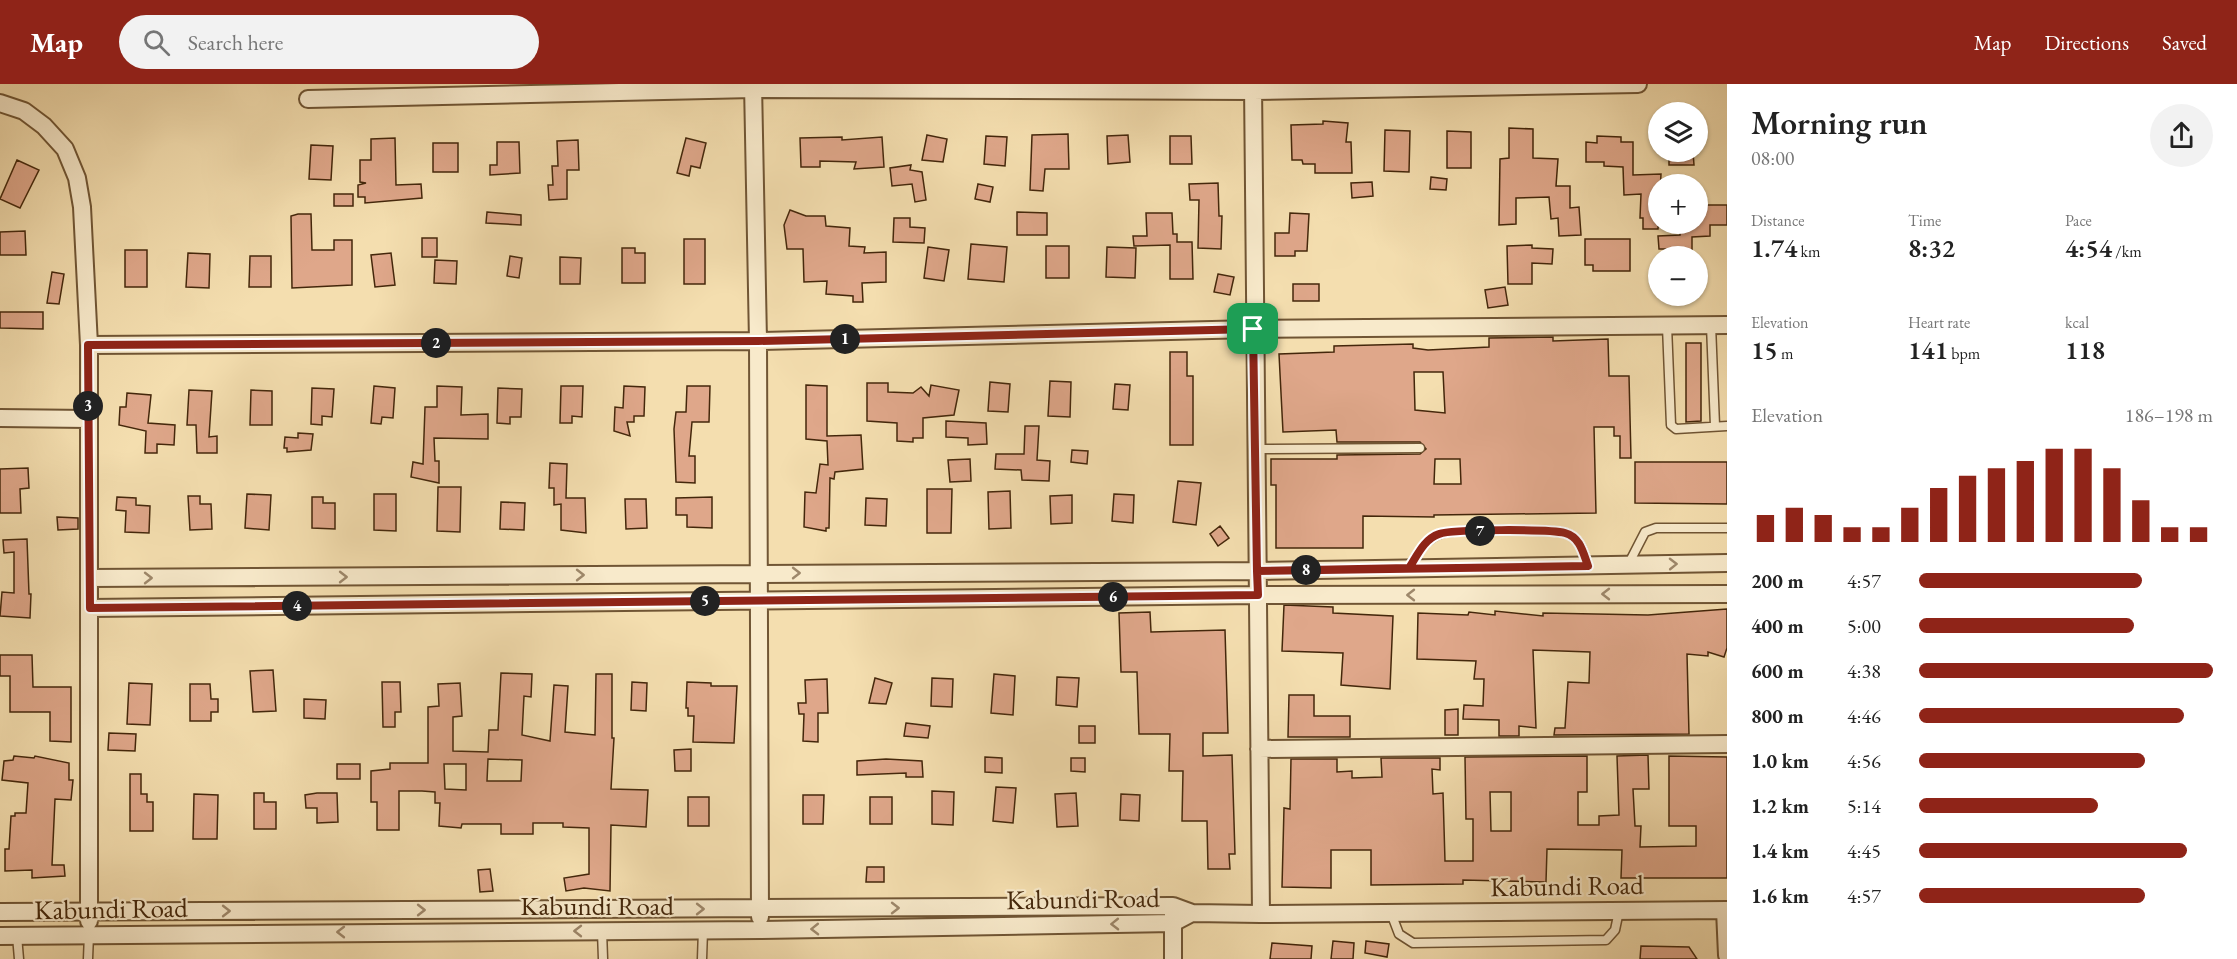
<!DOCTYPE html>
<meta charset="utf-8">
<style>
:root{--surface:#fff;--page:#f2f2f2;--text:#222;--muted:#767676;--accent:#8f2418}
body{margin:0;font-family:"EB Garamond",serif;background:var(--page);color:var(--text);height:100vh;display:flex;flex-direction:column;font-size:22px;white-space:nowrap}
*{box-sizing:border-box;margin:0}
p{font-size:20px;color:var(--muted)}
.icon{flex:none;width:33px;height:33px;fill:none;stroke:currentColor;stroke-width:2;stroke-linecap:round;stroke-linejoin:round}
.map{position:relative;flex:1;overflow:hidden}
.sheet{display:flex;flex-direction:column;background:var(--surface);width:510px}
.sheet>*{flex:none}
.controls{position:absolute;left:1648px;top:18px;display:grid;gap:12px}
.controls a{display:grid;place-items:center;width:60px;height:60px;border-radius:50%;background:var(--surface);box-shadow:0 2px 4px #0004;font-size:30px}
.pin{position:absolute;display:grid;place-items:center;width:51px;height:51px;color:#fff;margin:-26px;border-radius:12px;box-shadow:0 3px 9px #0006}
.km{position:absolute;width:30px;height:30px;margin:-15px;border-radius:50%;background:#222;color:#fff;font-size:16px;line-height:30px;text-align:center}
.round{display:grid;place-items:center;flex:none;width:63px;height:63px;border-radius:32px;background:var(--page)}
.summary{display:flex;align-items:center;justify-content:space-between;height:102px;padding:0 24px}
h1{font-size:33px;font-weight:600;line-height:45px}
.metrics{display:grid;grid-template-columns:repeat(3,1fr);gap:9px;height:102px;padding:6px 24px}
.metrics div{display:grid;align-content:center}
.metrics b{font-size:26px;font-weight:600}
.metrics small{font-size:16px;font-weight:400}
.metrics p{font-size:16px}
.chart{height:168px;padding:12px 24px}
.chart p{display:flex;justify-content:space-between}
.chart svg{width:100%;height:108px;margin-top:6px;stroke:var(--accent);stroke-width:6}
ul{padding:0 24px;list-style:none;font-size:20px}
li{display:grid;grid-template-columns:96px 72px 1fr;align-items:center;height:45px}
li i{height:15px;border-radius:8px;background:var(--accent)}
header{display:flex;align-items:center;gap:36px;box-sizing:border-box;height:84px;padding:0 30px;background:var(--accent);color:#fff}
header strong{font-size:28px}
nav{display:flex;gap:33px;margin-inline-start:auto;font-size:21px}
.search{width:420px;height:54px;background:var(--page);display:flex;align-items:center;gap:15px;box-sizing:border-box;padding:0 21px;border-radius:33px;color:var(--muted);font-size:22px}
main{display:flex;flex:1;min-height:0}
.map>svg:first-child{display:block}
</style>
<header>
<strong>Map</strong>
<div class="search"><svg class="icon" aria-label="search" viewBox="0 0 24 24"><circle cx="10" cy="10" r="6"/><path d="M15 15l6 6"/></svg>Search here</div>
<nav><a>Map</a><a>Directions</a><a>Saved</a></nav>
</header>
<main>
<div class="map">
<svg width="1727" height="875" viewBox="0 0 1727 875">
<rect width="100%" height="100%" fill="#f4deaf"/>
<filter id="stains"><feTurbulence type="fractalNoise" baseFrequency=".00333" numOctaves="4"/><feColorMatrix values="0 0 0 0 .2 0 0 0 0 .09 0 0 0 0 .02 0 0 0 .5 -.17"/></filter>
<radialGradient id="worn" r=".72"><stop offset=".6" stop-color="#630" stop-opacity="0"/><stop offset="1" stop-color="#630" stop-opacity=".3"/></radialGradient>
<!-- building -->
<path fill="#dfa78a" stroke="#44270b" stroke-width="1.5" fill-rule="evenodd" d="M1323 37 1348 39 1346 58H1351L1352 89H1315V80H1303L1302 76H1292L1291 41 1323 40Z
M1509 44 1533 45V74L1558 75 1556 102H1570V124L1579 123 1581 151 1559 152 1558 134 1551 135 1549 113 1516 114V140L1499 141 1500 75 1509 74Z
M1385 46 1410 47 1409 88 1384 87Z
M1447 47 1471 48V84H1447Z
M1068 50 1069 85H1045L1043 107 1030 106 1032 51Z
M927 51 947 55 943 78 922 76Z
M1128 51 1130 78 1108 80 1107 52Z
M986 52 1007 53 1005 82 984 80Z
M1170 52H1191L1192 80H1170Z
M1597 52 1621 53V58H1633V91L1661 90 1658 145H1643V134H1640L1641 110 1624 111 1623 83 1604 82V78H1586V58L1597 59Z
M842 53V56L882 53 884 83 854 85 856 78 820 77V83H801L800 54Z
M395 54 396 101 421 100 422 114 365 119V113H358V101L366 99 360 98V76H371V55Z
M686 54 706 59 700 84 691 82 689 92 677 89Z
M578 56 579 86H567V115L549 116 548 101H553L552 82H558L557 57Z
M497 58H519L520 89 490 91V81H497Z
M433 59H458V88H433Z
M311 61 333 62 331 96 309 95Z
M1669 68H1693L1694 81H1669Z
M17 76 39 86 20 124 0 115Z
M911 81 910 86 922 88 926 116 915 118 912 100 892 102 890 84Z
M1431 93 1447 95 1446 106 1430 105Z
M1372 98 1373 112 1352 114 1351 99Z
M1218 99 1219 132H1222L1221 165 1198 164 1199 116H1190L1189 100Z
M978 100 993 103 990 118 975 115Z
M334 110H353V122H334Z
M1698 121H1727V141H1710V152L1692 153V172H1669V165H1659L1658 152 1680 151V140H1698Z
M790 126 806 132H825L826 142 850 144 849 162 865 163 864 169 886 168V198L862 199 863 218H853V212L826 210 827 197 804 198 803 165H787L784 141Z
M487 128 521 131V141L486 139Z
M1017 128 1047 129V151H1017Z
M1146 129H1172L1173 150H1177V158H1192L1193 195H1170V161L1134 162 1133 152H1147Z
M1290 129 1309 130 1307 167H1295V172H1275V149H1289Z
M298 130H311L312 166H334V156H352V201L292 204 291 132Z
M894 134H910V143L925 144 924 159 893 158Z
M25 147 26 171H0V148Z
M422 154H437V173H422Z
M684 155H705V200H684Z
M1585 155H1630V187H1593V181H1585Z
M971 160 1007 163 1004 198 968 195Z
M1532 161V164L1553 165 1552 180 1532 179V200H1508L1507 162Z
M1046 162H1069V194H1046Z
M928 163 949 166 944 197 924 194Z
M1107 163 1136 164 1135 194 1106 193Z
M622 164H635V169H645V199H622Z
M125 166H147V203H125Z
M188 169 210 170 209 204 186 203Z
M391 169 395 201 375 203 371 171Z
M250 172H271V203H249Z
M510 172 522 174 519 194 507 192Z
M560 173 581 174 580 200H560Z
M435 176 457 177 456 200 434 199Z
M52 188 64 190 59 220 47 219Z
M1218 190 1234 193 1230 211 1214 208Z
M1293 200H1319V217H1293Z
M1505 203 1508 221 1488 224 1485 206Z
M0 228H43V245L0 244Z
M1553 253V257L1608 255 1609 292H1629L1631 374H1620V352H1614V343H1594L1596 429 1434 431V433L1363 432V464H1276V401H1271V375H1337V371L1420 370 1426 365 1420 358H1337L1336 346 1283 348 1279 270 1334 268V262L1413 260V264L1428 266 1489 263V254ZM1414 288H1443L1445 329 1415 326ZM1435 375H1460L1461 400H1434Z
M1686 259H1701V337L1686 338Z
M1170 268H1187V292H1193V361H1170Z
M1050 297 1071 298 1070 333 1048 332Z
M990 298 1010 300 1008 328 988 327Z
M867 299H888V308L913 309 921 303 929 312 931 301 959 306 954 331 923 334V354H913V358L897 357V339L867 337Z
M1115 300 1130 301 1128 326 1113 325Z
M806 301 827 302V352L861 351 863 385 835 388 834 395 830 394 829 444H826V447L804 443 805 408 816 409 820 380 828 381 827 357 806 355Z
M374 302 395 304 393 334 382 333 381 340 371 339Z
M437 302 462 303 461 331 488 330V355L434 354 435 377H439V399L411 393 413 378 423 380 425 323H437Z
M561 302H583L582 333 572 332V339H560Z
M624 302 645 303 644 332H634V338H627L630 352 614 347 615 323 623 324Z
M687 302H710L709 338H692L689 372H695V399L676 398 674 345 676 328H686Z
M312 304 334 305 332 333 322 332V341L311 340Z
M498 304 522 305 521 333H510V340L497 339Z
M189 306 212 307 209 353 217 352V369H197L196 341H187Z
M251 306 272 307V341H250Z
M127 309 151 311 148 339 175 341 174 361 157 360V369H145L146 347 119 341 120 323H126Z
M946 337 986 339 987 360 968 361V354L946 353Z
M1025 342H1039L1037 376 1050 377 1049 397 1022 396 1021 386 995 385 996 370H1024Z
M298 349 313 350 311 366 287 368V364H284L285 353 298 354Z
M1072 366 1088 367 1087 380 1071 378Z
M970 375 971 397 950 398 948 376Z
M1635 378H1727V420L1635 419Z
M550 379 567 380 566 414H585L586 449 561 446V420L554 421V404H549Z
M28 384 29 404 20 405 21 429H0V385Z
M1178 397 1201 399 1196 441 1173 438Z
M438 403H461L460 448 437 447Z
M927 405H952L951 449H927Z
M1010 407 1011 444 989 445 988 408Z
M247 410 271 411 269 446 245 444Z
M374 410H396V447L374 446Z
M1114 410 1134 411 1133 439 1112 437Z
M1072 411V439L1051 440 1050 412Z
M188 412H200V420H211L212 445 190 446Z
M117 413 136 414V421L150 422 149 449 125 448 126 427 116 426Z
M312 413H323V419H335V445L312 444Z
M712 413V444L687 443V431H676V414Z
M866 414 887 415 886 442 865 441Z
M625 415H646L647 444 626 445Z
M501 418 525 419 524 446 500 445Z
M57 433 78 434V445L58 446Z
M1220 442 1229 454 1218 462 1210 450Z
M27 455 29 510H31L30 534 0 532 2 508 14 509V468L4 469 3 456Z
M1284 521 1333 523V529L1393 532 1390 605 1341 601 1343 569 1282 567Z
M1727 525V564L1724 573 1708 568V572L1687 570 1689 650 1554 651 1555 644H1565L1568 598 1589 599 1590 568 1533 566 1536 644 1519 642V652H1499V636L1463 635 1464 621 1483 622 1484 595H1474L1476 577 1417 575 1418 529 1468 531 1469 528 1495 531V527L1543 532V529L1648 531Z
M1150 528 1151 548 1225 546 1228 649H1203V672L1232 671 1235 770H1229L1230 785H1208L1207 737H1182L1183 687H1169L1170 650H1139L1137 588H1121L1119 529Z
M0 571H32L33 603H71V658L50 657V628H10V592H0Z
M273 586 276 627 253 628 250 587Z
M501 589 532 590 531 613 524 612 522 651 550 657 554 601 568 602 565 648 595 651 596 590H612V654H614L611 705 648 706 646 743 611 741 610 807 584 804 566 807 564 794 589 790V744L563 743V739H533V750H501V740H462L461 744 439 742 440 719H435V708L422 707H399V746H377V718H371V687L390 685V679H428V623L439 622 438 600 460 599 462 632 453 633V667L488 668 489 646H498ZM488 675 522 676 521 697H487ZM444 680H466V706L445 705Z
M994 590 1015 592 1013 631 991 629Z
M1057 593 1079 594 1077 623 1056 621Z
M875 594 892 599 886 620 869 619Z
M932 594 953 595 952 623 931 622Z
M827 595 828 629H818V658L803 657 804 630H799L798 619H806L805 596Z
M382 598H400L401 628H395V643H383Z
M632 598 647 599 646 627 631 626Z
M687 598 711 599V602H737L734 659 693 658 694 632H688V624H686Z
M129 599 152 600 150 641 127 640Z
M190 600H210L211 615H218V628H211V637H190Z
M1289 611H1314V632H1350V653H1288Z
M304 615 326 616 325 635 304 634Z
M1458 625V651H1445V626Z
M906 639 930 642 928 654 904 652Z
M1079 642H1095V659H1079Z
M109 649 136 650 135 667 108 666Z
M691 665V687H675L674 666Z
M1648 671 1649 705H1633L1635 742H1641L1640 763 1696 762V742H1669V672L1727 673V794H1621L1622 766 1547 765 1546 798 1463 796V800L1371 801V766H1331V804L1282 803 1284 724 1290 725 1291 675H1337V688L1352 687V694L1382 693 1381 674H1440V686L1432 685 1433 710 1443 709 1445 777H1473V735H1466L1465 673 1587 672V708H1578V741H1599V732L1619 731 1617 672ZM1490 708H1511V747H1491Z
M14 672 34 674 35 672 69 679V696H73L71 716 55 715 52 781H64L65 792 32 794V786L5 787V765H9L11 732H15V729H26L28 699 2 696 4 677 13 676Z
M985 673 1002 674V689L985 688Z
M1071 674H1085V688L1071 687Z
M886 675 922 677 923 693H906V689L857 691V677Z
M337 680H360V695H337Z
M130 690H141V710H147V718H153V747H130Z
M996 703 1016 704 1013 739 993 737Z
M932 707 954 708 953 741 932 740Z
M254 709H264V718H276V745H254Z
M317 709H337L338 738 317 739V724H306L305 711Z
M1076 709 1078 742 1057 743 1055 710Z
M194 710 218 711 217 755H193Z
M1121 710 1140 711 1139 737 1120 736Z
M803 711H824L823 740H803Z
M688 713H709V742H688Z
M870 713H892V740H870Z
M867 783H884V798H866Z
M490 785 493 807 480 808 478 786Z
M1333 857 1354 859 1353 875H1331Z
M1366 857 1389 860 1387 873 1365 869Z
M1272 859 1312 862 1311 875H1270Z
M1641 862 1689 863 1697 875H1640Z"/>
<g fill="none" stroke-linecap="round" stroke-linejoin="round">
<!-- lane casing -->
<g stroke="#705534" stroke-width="11">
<path id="lane" d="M1711 241 1715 342
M1667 242 1671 341 1676 345 1727 342
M1256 365 1420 364
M1628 481 1645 448 1656 444H1727
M1409 484C1417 471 1425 455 1440 450 1453 445 1551 445 1565 449 1580 453 1583 468 1588 481
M1391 829 1399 850 1413 859 1606 856 1615 846 1619 827
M602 847 603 875
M17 852 19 875
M88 875 89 850
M702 875 703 846"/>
</g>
<!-- street casing -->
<g stroke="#705534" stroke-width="20">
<path id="street" d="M753 0 758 257 760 833
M1253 0 1261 830
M308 15 753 5 1253 7 1638 0
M0 19 24 27 44 42 65 65 77 94 82 123 89 261V837
M89 261 758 257 1253 245 1727 241
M0 334 88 335
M90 494 1257 487 1727 479
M90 524 1258 511 1727 510
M1259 665 1727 660
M1725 826 1727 871
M0 828 1173 822 1192 829 1261 830 1727 826
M0 852 760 846 1173 839 1192 829
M1173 875V828"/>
</g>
<!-- lane -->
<use href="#lane" stroke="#f8eacb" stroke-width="8"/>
<!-- street -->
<use href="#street" stroke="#f8eacb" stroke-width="16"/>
</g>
<!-- one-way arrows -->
<defs><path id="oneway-chevron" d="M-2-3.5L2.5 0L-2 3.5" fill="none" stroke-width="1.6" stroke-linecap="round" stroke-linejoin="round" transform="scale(1.5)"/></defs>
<g stroke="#9e886b">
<use href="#oneway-chevron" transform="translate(1673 480) rotate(-1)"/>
<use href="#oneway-chevron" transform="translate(796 489)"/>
<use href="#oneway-chevron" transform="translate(580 491)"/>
<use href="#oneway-chevron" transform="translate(343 493)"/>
<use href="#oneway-chevron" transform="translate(148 494)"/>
<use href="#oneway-chevron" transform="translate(1606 510) rotate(180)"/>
<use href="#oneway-chevron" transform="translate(1411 511) rotate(180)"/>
<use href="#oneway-chevron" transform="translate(895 824)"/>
<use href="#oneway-chevron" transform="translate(700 825)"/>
<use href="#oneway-chevron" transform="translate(421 826)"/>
<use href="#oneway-chevron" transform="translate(226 827)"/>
<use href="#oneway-chevron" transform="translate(1115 840) rotate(179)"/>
<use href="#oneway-chevron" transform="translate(815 845) rotate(179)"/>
<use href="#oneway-chevron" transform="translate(578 847) rotate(180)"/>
<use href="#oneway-chevron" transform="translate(341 848) rotate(180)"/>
</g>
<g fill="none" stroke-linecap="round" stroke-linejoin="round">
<!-- route casing -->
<g stroke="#fff" stroke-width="12">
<path id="route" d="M1253 245 758 257 88 261 90 524 1258 511 1257 487 1409 484C1417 472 1424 455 1439 450 1452 445 1551 445 1565 449 1580 453 1583 468 1588 482L1257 487 1253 245"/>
</g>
<!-- route -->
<use href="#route" stroke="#8f2418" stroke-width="8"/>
</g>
<g text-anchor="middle" stroke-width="4.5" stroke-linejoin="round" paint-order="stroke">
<!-- street labels -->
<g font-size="27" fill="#44270b" stroke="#f8eacb">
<text transform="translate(1567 802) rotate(-1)" y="9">Kabundi Road</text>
<text transform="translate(1083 815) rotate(-1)" y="9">Kabundi Road</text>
<text x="597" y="831">Kabundi Road</text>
<text transform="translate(111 825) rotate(-1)" y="9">Kabundi Road</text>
</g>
</g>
<rect width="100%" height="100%" filter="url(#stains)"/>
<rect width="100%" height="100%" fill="url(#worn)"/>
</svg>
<div class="controls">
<a><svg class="icon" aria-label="layers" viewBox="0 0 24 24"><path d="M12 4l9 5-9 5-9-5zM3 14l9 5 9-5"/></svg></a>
<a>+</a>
<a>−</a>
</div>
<div class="pin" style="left:1253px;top:245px;background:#1e9e55"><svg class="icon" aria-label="arrive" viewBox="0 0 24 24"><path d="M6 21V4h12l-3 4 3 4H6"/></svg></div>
<b class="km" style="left:845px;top:255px">1</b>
<b class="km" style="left:436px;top:259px">2</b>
<b class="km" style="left:88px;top:322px">3</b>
<b class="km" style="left:297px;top:522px">4</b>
<b class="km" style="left:705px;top:517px">5</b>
<b class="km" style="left:1113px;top:513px">6</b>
<b class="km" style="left:1480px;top:447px">7</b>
<b class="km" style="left:1306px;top:486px">8</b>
</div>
<section class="sheet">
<div class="summary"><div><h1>Morning run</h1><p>08:00</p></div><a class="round"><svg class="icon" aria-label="share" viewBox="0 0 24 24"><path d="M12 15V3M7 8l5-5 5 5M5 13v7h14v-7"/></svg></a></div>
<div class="metrics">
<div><p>Distance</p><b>1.74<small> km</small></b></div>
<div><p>Time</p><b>8:32</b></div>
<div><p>Pace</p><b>4:54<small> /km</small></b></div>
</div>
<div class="metrics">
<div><p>Elevation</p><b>15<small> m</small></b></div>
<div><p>Heart rate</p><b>141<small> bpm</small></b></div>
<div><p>kcal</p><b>118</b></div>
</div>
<div class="chart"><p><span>Elevation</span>186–198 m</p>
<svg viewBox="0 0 160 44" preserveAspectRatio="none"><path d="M5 44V33M15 44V30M25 44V33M35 44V38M45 44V38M55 44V30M65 44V22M75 44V17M85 44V14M95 44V11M105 44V6M115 44V6M125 44V14M135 44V27M145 44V38M155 44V38"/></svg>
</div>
<ul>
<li><b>200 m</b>4:57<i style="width:76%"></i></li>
<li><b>400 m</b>5:00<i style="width:73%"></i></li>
<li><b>600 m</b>4:38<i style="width:100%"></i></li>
<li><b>800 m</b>4:46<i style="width:90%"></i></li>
<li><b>1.0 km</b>4:56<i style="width:77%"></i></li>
<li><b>1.2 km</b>5:14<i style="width:61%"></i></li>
<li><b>1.4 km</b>4:45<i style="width:91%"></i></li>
<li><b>1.6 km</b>4:57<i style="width:77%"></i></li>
</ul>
</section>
</main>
